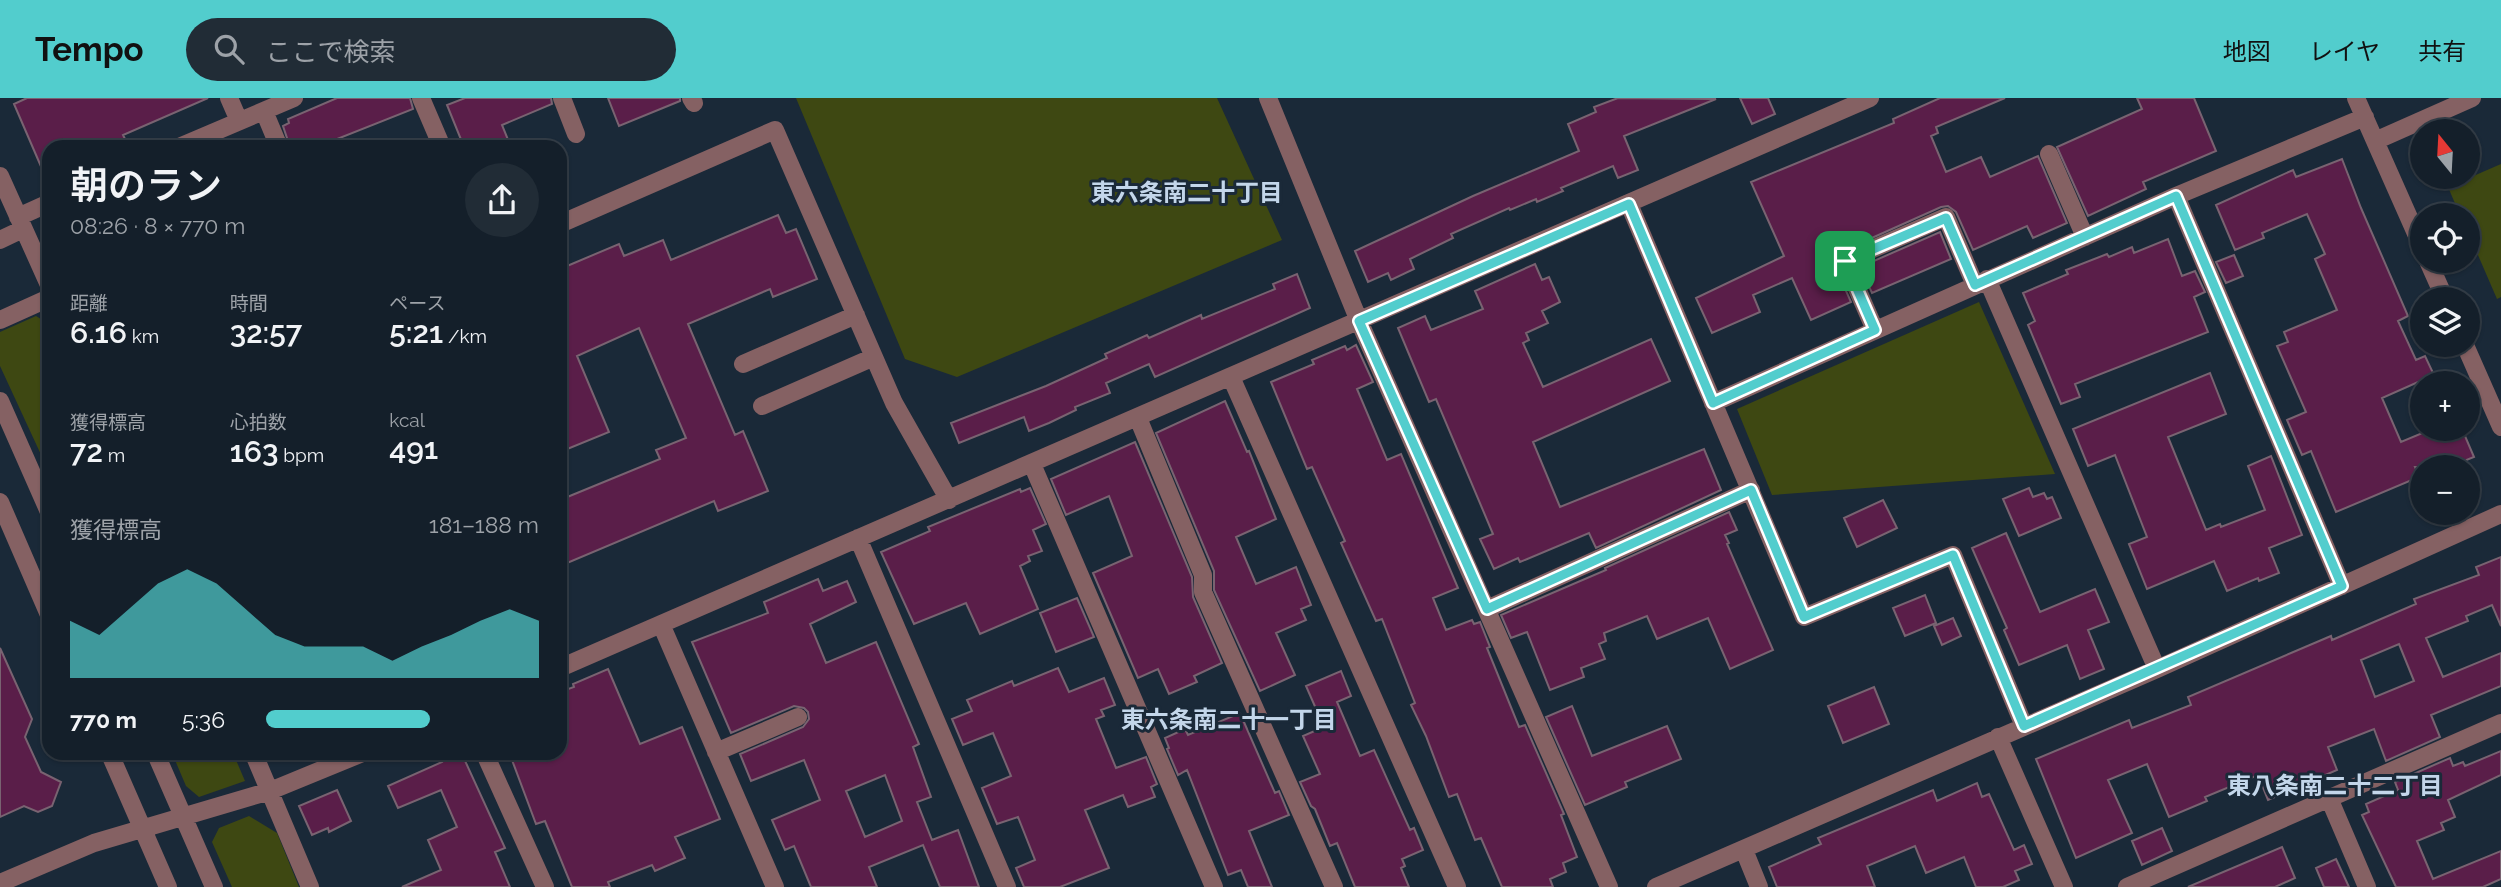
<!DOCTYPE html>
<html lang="ja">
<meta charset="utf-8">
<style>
:root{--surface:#141f2a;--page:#212c36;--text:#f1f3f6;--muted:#9da2a8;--line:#333d47;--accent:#52cdcd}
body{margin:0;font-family:Raleway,"Noto Sans JP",sans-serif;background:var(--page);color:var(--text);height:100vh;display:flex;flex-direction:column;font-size:26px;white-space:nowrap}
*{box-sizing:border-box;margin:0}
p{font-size:23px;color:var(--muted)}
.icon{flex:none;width:38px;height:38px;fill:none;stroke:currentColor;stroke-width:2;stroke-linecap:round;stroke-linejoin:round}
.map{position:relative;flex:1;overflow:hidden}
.drawer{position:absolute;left:42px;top:42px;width:525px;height:620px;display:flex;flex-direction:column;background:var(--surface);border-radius:21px;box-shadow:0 2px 5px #0004,0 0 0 2px var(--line)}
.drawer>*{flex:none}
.needle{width:46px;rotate:342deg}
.tools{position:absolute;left:2410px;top:21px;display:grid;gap:14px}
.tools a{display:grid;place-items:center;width:70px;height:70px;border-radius:50%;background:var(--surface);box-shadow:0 2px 5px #0004,0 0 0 2px var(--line);font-size:35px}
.pin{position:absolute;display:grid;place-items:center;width:60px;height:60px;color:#fff;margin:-30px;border-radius:14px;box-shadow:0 4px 10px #0006}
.round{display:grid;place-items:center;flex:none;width:74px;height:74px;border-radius:37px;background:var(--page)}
.headline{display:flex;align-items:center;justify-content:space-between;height:119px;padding:0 28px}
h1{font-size:38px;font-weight:600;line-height:52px}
.stats{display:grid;grid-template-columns:repeat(3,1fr);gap:10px;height:119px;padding:7px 28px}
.stats div{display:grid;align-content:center}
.stats b{font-size:30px;font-weight:600}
.stats small{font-size:19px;font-weight:400}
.stats p{font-size:19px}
.chart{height:196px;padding:14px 28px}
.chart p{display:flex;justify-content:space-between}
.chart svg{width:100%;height:126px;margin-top:7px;fill:var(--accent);opacity:.7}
ul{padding:0 28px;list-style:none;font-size:23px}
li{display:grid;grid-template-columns:112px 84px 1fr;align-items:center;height:52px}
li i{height:18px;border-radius:9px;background:var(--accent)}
header{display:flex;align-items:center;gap:42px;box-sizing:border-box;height:98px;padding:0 35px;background:var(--accent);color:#111}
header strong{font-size:33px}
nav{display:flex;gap:38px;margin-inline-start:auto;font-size:24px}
.search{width:490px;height:63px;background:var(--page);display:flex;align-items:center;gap:18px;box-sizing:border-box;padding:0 24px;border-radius:38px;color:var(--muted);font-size:26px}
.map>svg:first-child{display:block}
</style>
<header>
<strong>Tempo</strong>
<div class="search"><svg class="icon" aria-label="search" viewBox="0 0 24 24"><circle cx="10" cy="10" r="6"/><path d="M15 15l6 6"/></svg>ここで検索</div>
<nav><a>地図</a><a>レイヤ</a><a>共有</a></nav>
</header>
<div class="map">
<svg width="2501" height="789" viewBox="0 0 2501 789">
<rect width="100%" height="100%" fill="#1a2938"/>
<!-- green -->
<path fill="#3e4812" d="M796 0H1217L1282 142 957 279 905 261Z
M2501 66V199L2497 201 2468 134V117H2460L2448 89Z
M1979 204 2055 376 1772 397 1737 311Z
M36 218 49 226V370L43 361 0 268V234Z
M172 655H233L245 683 199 699 186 688Z
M249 718 277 735 299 789H232L212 744 219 730Z"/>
<!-- building -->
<path fill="#5a1e49" stroke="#796371" stroke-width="2" fill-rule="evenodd" d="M27 0H208L123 37 126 43 111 49H49V87L14 6Z
M337 0H410L413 11 317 49H290L283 28 289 25 288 21Z
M465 0H551L552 6 502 27 511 49H464L447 7Z
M608 0H680V3L619 28Z
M1618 0 1716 1 1624 38 1638 72 1618 80 1613 68 1561 90 1563 93 1537 104 1536 101 1510 112 1509 110 1451 136 1453 140 1410 161 1414 171 1391 182 1388 175 1368 184 1355 153 1473 98 1579 53 1568 26 1596 14 1594 9Z
M1740 0H1768L1775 16 1752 26Z
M1940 0H2005L1936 29 1938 35 1931 38 1946 74 1981 59 1990 79 2038 58 2067 125 2033 140 2027 128 1973 152 1956 114 1948 108 1941 109 1836 156 1835 168 1851 204 1811 222 1792 180 1753 197 1760 214 1712 235 1696 200 1784 158 1751 84 1894 25 1893 21Z
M2137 0H2194L2216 53 2143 84 2146 91 2088 118 2057 49 2142 11Z
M2342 61 2361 110 2408 218 2398 223 2416 262 2425 258 2434 277 2382 300 2401 344 2432 331H2462L2474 359 2449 369H2415L2419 379 2336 414 2311 353 2302 357 2287 322 2306 314 2277 248 2288 244 2284 234 2337 212 2315 161 2325 156 2307 116 2262 135 2264 140 2235 152 2216 107 2293 72 2296 79Z
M778 117 786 135 796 131 817 181 773 199 770 191 688 226 735 337 743 333 768 393 718 413 714 403 560 468V402L660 361 656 352 686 340 639 230 577 258 609 334 560 354V171L619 146 624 158 663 142 671 162Z
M1940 134 1951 161 1872 195 1860 169Z
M2168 141 2182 178 2195 173 2205 194 2194 199 2208 234 2075 286 2080 299 2061 306 2028 227 2035 223 2023 195 2068 176 2066 172 2107 156 2109 159 2132 149 2134 155Z
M2234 157 2243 178 2226 185 2216 164Z
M1535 166 1542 182 1549 179 1560 204 1542 213 1548 225 1526 235 1529 242 1523 245 1543 289 1651 241 1670 283 1533 344 1560 409 1704 351 1721 392 1596 450 1589 435 1520 464 1518 460 1494 471 1480 441 1493 436 1436 301 1429 304 1398 230 1425 218 1431 232 1483 211 1475 193Z
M1297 176 1310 210 1155 279 1149 266 1106 285 1110 295 1075 309 1076 312 1049 325 1029 333 1024 319 959 345 951 325 1046 288 1107 260 1105 256 1147 237 1149 240 1201 217 1202 221 1275 191 1273 186Z
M1356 247 1373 284 1357 291 1387 362 1401 356 1458 490 1433 500 1446 532 1472 522 1474 526 1480 524 1490 549 1487 550 1519 629 1525 627 1564 716 1561 717 1577 759 1563 765 1566 774 1550 781 1553 789H1502L1481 740 1475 742 1457 696 1449 699 1426 638 1411 607 1415 605 1382 521 1376 523 1341 445 1345 443 1312 369 1307 371 1271 284 1314 266 1312 262 1345 248 1347 252Z
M2210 275 2226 316 2168 339 2206 432 2220 426 2221 429 2265 412 2248 368 2271 358 2302 437 2269 450 2279 475 2259 483 2258 480 2227 493 2214 463 2147 491 2129 446 2147 439 2115 357 2088 368 2073 331Z
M1225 303 1247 354 1249 353 1276 421 1236 439 1256 486 1296 469 1311 507 1301 511 1306 522 1276 535 1295 577 1260 593 1214 492V473L1156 335Z
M1135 344 1192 479 1193 499 1222 565 1194 578 1197 584 1169 596 1158 571 1138 580 1093 475 1132 458 1109 398 1066 417 1051 381Z
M1030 390 1046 426 1033 432 1042 453 1028 458 1030 463 1020 468 1038 511 980 536 966 505 914 526 881 454 930 433 928 429 1020 391 1021 394Z
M2029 390 2033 399 2044 395 2047 401 2052 399 2061 420 2019 438 2003 401Z
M1883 402 1897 430 1857 449 1844 420Z
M1729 414 1737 432 1725 437 1729 445 1727 446 1773 552 1730 571 1708 520 1657 541 1647 518 1604 535 1606 543 1599 546 1605 561 1581 570 1584 579 1550 592 1527 534 1511 540 1501 517 1606 472 1605 470Z
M2006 435 2040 514 2095 491 2109 524 2088 532 2104 571 2080 581 2067 547 2019 567 2004 532 2007 530 1972 450Z
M2501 459V528L2492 507 2466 518 2468 523 2426 540 2443 579 2501 555V588L2431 617 2440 639 2386 663 2374 631 2328 649 2337 672 2268 702 2258 677 2205 699 2207 703 2169 719 2147 666 2108 682 2132 735 2076 760 2036 661 2129 622 2132 630 2191 607 2188 599 2331 538 2332 542 2416 506 2414 501 2479 477 2476 469ZM2399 546 2414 583 2375 599 2361 562Z
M818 481 823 493 847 483 856 504 810 526 826 565 876 544 919 646 913 649 931 699 917 704 932 742 958 732 979 789H940L923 747 869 769 877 789H811L794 748 785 752 772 722 820 702 804 662 751 683 740 656 803 629 809 621 808 614 804 610 794 608 731 635 692 544 768 515 764 504ZM885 677 902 723 865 739 846 693Z
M1925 497 1936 525 1905 538 1893 510Z
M1077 500 1094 539 1056 554 1040 515Z
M1953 520 1961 538 1942 547 1934 528Z
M0 550 32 621 25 639 41 674 61 684 52 708 38 714 24 708 0 719Z
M1058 570 1069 594 1104 580 1115 607 1101 612 1104 618 1096 621 1116 670 1146 659 1157 686 1151 689 1155 699 1128 709 1123 697 1085 712 1109 770 1060 789H1024L1016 770 1035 762 1018 719 997 726 982 690 1011 678 993 635 963 647 952 621 972 613 967 602 1012 583 1014 588Z
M608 571 640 646 682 629 720 721 675 739 685 760 655 773 652 767 608 784 610 789H572L545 723 536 726 509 654H560V594L574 589 573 586Z
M1341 573 1351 598 1337 604 1360 658 1374 652 1410 732 1414 730 1423 752 1402 761 1405 768 1401 770 1409 789H1355L1337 745 1330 748 1315 711 1311 708 1300 684 1320 676 1303 638 1324 629 1306 588Z
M1874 589 1889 626 1843 645 1828 608Z
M1572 608 1592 658 1667 628 1681 661 1625 684 1627 689 1585 707 1546 619Z
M1240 615 1275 695 1279 693 1289 717 1249 733 1272 789H1248L1241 772 1228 777 1187 672 1178 677 1167 651 1169 650 1165 640 1185 631 1188 637Z
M2501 653V677L2448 702 2455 719 2441 725 2444 732 2417 743 2433 781 2501 753V781L2483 789H2396L2362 717 2369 714 2366 706 2398 692 2395 684 2450 660 2453 668 2463 664 2465 668Z
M438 654H461L505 750 495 754 510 789H402L441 772 428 742 457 729 441 692 398 710 388 688 442 664Z
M1977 685 1982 699 1989 696 2014 752 2024 747 2032 766 2015 773 2019 782 2003 789H1976L1964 759 1926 775 1915 748 1867 768 1875 789H1777L1769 769 1821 746 1818 740 1933 692 1937 703Z
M337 692 351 723 329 734 328 730 312 737 299 708Z
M2162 730 2172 753 2142 767 2132 743Z
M2282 749 2295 780 2275 789H2188Z
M2336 761 2349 789H2324L2316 770Z"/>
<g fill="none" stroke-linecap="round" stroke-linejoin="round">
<!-- minor -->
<path stroke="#856163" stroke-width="18" d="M229 0 239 23
M421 0 442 49
M562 0 576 36
M691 0 694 5
M1268 0 1359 223 1609 789
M2356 0 2422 149
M264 13 279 49
M2375 43 2472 0
M179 49 294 0
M2049 56 2085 139
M0 78 49 187
M2176 98 2342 488
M1629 106 1804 519 1953 457 2024 628
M18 119 49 105
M560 126 775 32 894 305 949 402
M0 142 23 131
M2428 163 2445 201
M1987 181 2157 571
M0 222 49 200
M1875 232 1845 163 1946 119 1975 187
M2465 247 2501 329
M743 266 856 217
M1231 279 1457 789
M0 303 49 414
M1713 305 2176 98 2365 19
M762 308 874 259
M1138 320 1203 477V494L1334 789
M1032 366 1214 789
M0 404 49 517
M858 440 1007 789
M1487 511 1751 392
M661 526 775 789
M560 570 1870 0
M1998 639 2064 789
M109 654 168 789
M155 654 214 789
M253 654 310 789
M484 654 545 789
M716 654 798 619
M2329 700 2367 789
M1744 752 1759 789
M0 785 94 745 270 693 365 654
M1656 789 2157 571 2501 416
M2127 789 2501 625"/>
</g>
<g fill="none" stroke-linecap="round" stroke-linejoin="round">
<!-- route casing -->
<g stroke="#fff" stroke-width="14">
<path id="route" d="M2176 98 2342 488 2024 628 1953 457 1804 519 1751 392 1487 511 1359 223 1629 106 1713 305 1875 232 1845 163 1946 120 1975 187Z"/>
</g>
<!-- route -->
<use href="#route" stroke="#52cdcd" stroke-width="9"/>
</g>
<g text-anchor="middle" stroke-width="6" stroke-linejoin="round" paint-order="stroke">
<!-- neighbourhood labels -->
<g font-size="24" font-weight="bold" fill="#c3d6ea" stroke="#1a2938">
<text x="1187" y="103">東六条南二十丁目</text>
<text x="1229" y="630">東六条南二十一丁目</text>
<text x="2335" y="696">東八条南二十二丁目</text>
</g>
</g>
</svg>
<div class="tools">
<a><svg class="needle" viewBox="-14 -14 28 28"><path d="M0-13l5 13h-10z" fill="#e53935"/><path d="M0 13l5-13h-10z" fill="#9da2a8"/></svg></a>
<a><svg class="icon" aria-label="locate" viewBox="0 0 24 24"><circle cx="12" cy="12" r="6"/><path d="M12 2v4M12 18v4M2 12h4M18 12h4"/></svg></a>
<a><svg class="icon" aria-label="layers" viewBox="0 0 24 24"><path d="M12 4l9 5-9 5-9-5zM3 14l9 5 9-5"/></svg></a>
<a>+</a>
<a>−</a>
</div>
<div class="pin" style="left:1845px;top:163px;background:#1e9e55"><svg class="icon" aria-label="arrive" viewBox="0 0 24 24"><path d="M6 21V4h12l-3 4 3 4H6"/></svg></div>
<section class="drawer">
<div class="headline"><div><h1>朝のラン</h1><p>08:26 · 8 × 770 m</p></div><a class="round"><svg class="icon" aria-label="share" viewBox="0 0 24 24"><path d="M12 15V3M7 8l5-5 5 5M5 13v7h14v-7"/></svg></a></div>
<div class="stats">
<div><p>距離</p><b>6.16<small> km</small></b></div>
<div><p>時間</p><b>32:57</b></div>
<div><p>ペース</p><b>5:21<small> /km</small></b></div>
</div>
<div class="stats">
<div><p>獲得標高</p><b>72<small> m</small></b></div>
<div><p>心拍数</p><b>163<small> bpm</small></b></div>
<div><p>kcal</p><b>491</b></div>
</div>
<div class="chart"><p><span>獲得標高</span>181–188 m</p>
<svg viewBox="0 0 160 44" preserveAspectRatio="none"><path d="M0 44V24L10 29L20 20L30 11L40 6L50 11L60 20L70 29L80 33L90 33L100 33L110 38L120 33L130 29L140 24L150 20L160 24V44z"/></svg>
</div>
<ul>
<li><b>770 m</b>5:36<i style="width:60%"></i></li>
</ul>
</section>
</div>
